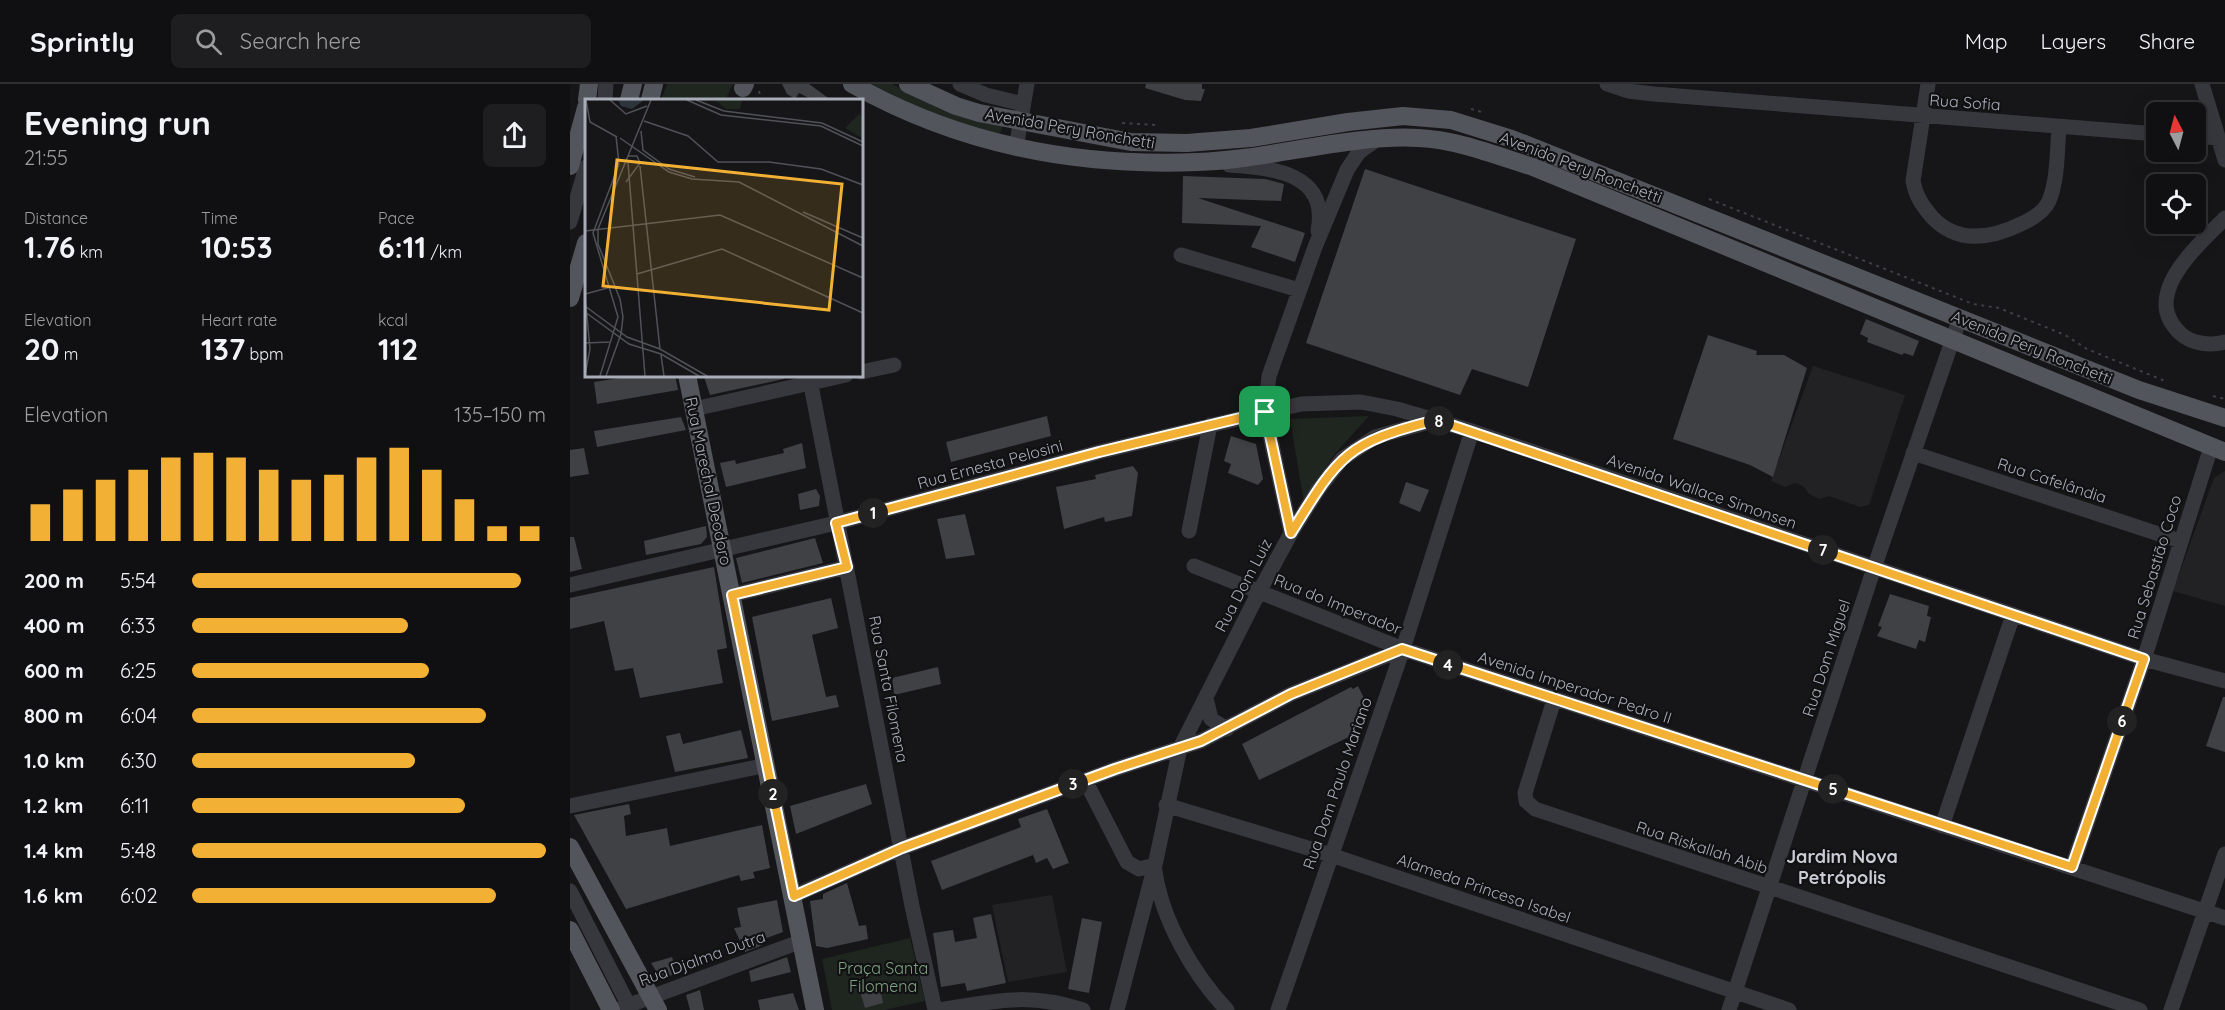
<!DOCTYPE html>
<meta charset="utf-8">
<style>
:root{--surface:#101012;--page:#1e1e20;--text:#f1f3f6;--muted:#9c9d9f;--line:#303032;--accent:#f2b134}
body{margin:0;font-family:Quicksand,sans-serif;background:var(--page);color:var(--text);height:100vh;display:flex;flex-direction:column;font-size:22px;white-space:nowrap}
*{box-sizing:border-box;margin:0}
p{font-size:20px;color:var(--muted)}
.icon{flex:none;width:33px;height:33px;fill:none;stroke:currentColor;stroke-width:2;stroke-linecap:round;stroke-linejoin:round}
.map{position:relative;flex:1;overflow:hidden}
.details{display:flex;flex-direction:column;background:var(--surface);width:570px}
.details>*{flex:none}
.needle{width:39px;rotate:354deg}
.fabs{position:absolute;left:1576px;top:18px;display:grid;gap:12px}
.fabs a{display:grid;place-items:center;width:60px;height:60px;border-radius:9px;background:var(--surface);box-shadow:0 6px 24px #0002,0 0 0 2px var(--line);font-size:30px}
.pin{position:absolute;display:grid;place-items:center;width:51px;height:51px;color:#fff;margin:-26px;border-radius:12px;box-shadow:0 3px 9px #0006}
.km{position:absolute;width:30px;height:30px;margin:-15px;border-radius:50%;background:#222;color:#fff;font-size:16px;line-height:30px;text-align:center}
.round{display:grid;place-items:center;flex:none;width:63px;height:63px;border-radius:9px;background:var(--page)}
.head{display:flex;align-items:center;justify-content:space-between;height:102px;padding:0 24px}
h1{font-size:33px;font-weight:800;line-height:45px}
.figures{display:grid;grid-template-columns:repeat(3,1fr);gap:9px;height:102px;padding:6px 24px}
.figures div{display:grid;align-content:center}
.figures b{font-size:30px;font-weight:800}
.figures small{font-size:16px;font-weight:400}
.figures p{font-size:16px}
.chart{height:168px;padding:12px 24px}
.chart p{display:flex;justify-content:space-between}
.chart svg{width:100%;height:108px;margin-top:6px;stroke:var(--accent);stroke-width:6}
ul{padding:0 24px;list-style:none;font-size:20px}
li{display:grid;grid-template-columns:96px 72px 1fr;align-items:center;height:45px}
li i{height:15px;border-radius:8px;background:var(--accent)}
header{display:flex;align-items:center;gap:36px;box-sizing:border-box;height:84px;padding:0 30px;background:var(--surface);border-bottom:2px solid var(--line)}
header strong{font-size:28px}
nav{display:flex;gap:33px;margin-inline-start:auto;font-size:21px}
.search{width:420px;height:54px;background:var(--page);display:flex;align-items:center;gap:15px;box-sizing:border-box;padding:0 21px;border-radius:9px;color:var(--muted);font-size:22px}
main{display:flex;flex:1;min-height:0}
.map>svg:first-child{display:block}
</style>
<header>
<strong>Sprintly</strong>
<div class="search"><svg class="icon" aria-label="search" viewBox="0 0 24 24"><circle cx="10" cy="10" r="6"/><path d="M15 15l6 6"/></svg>Search here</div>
<nav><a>Map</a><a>Layers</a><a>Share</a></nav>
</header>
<main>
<section class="details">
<div class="head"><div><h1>Evening run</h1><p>21:55</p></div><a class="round"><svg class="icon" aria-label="share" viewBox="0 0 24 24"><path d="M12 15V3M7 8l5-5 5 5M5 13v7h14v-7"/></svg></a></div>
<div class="figures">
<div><p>Distance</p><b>1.76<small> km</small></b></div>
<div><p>Time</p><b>10:53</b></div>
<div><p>Pace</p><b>6:11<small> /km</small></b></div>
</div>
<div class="figures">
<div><p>Elevation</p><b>20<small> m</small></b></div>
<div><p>Heart rate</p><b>137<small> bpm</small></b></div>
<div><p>kcal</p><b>112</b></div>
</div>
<div class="chart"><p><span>Elevation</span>135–150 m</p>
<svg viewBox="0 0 160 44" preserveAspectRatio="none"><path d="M5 44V29M15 44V23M25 44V19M35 44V15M45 44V10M55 44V8M65 44V10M75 44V15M85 44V19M95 44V17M105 44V10M115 44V6M125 44V15M135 44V27M145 44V38M155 44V38"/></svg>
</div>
<ul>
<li><b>200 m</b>5:54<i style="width:93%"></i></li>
<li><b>400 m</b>6:33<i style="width:61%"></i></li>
<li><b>600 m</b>6:25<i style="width:67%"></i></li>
<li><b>800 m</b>6:04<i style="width:83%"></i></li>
<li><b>1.0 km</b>6:30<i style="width:63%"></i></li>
<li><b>1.2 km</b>6:11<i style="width:77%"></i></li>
<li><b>1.4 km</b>5:48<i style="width:100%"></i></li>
<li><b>1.6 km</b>6:02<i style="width:86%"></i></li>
</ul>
</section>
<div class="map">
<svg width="1655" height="926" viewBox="0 0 1655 926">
<rect width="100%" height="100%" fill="#161618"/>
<!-- built -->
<path fill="#222225" d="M1243 282 1335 311 1299 421 1290 423 1259 412 1249 415 1239 410 1233 402 1225 399 1215 403 1201 397Z
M1655 387V522L1603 507 1644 394Z
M482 811 497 888 438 898 422 821Z"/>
<!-- green -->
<path fill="#1e261f" d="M97 0H163L155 16H91Z
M301 0H322L370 24 433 42 429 51 357 29Z
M799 332 763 372 734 419 720 335Z
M340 854 355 917 314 926H262L252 875Z"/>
<!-- building -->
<path fill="#404145" d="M212 0H239L261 16H243L229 9 225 15 217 10Z
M576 0H632V5H635L631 17 615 16 575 4Z
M795 85 1006 155 958 303 902 285 890 311 736 259Z
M613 92 695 95 714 100 711 117 628 114 735 149 725 178 681 163 691 142 612 139Z
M1296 235 1349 257 1343 272 1334 269 1332 271 1297 258 1298 254 1290 250Z
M1138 251 1187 267 1186 271H1214L1237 284 1203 393 1180 381 1103 355Z
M69 291H105L108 306 27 320 24 298Z
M141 291H214V295L140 311 134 293Z
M477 332 481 352 381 378 376 358Z
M111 333 116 346 27 363 24 347Z
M661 352 686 360 693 395 688 401 658 389 661 380 654 377Z
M232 359 236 384 156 403 150 379 165 376 166 380 214 369 213 365Z
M14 364 19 390 0 393V366Z
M563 382 568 389 562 432 535 438 534 433 494 445 486 403 526 395 525 391Z
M836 398 859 406 850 428 829 419Z
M246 405 250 412 249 422 230 426 228 410Z
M395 430 405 471 376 475 367 435Z
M136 442 137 453 131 460 76 471 74 457Z
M0 453H4L12 485 0 488Z
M245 454 253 479 172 499 166 474Z
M144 483 157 564 147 566 153 599 70 614 63 584 45 587 34 537 0 545V514Z
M1320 510 1359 522 1357 532 1361 533 1355 558 1349 556 1346 565 1307 552 1312 543 1308 542Z
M261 514 268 544 242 551 256 613 266 611 269 623 202 637 182 533Z
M368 583 371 600 324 611 322 594Z
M788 602 795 616 781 652 689 696 672 660 781 603 783 605Z
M1653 613H1655V668L1636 662Z
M171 646 178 674 105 688 96 652 110 649 113 660Z
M296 700 302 720 226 750 220 722Z
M59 720 61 730 54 732 56 752 97 744 100 762 192 741 200 784 183 788 185 794 171 797 169 791 56 825 4 731Z
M477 725 499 779 483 785 477 774 466 779 463 771 372 806 361 777 451 743 448 735Z
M277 799 289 842 296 841 298 855 257 864 246 862 240 817 253 815V810Z
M207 816 213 848 186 858 193 861 175 868 164 844 171 843 167 824Z
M421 830 436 899 397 907 395 899 371 903 363 849 383 846 385 858 407 854 403 834Z
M512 834 532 838 519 909 498 905Z
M102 873 107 889 91 895 81 879Z
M217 873 221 888 181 898 179 887Z
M310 903 313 919 295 924 290 907Z
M130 906 134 926H120L116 911Z
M223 909 229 926H190L188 916Z"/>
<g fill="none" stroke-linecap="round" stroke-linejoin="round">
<!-- path -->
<path stroke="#3d3f44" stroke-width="2" stroke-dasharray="3 4.5" stroke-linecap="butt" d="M189 7 191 16
M901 25 915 29
M552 39 586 41
M1139 115 1403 220 1429 224 1495 251 1517 265 1595 297
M1643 312 1655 315"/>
<!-- minor -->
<path stroke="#37383d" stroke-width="15" d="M390 0 416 11 453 20
M1037 0 1058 7 1084 10 1587 50
M1358 0 1343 97C1346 113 1352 121 1362 133 1387 160 1420 155 1451 140 1462 135 1474 128 1479 117 1488 95 1487 66 1489 43
M1632 0 1655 76
M35 16 36 0
M1626 52 1648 54
M446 64 457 0
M659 81C703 84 759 89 748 147
M1655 134C1629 161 1568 211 1611 250 1622 260 1641 262 1655 258
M0 138 16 83
M611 171 729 206
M291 288 324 281
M239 291 342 822 365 926
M124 325 276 291
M1343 369 1610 457
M619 447 640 341
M721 449 695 328 699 292 745 163 777 86 789 68 806 56
M624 482 833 565
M0 501 266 439 529 368 731 320 791 318 827 325 902 347 1574 575 1655 597
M162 511 277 483
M636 614 641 635 657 645
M984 616 955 709 956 717 965 725 1570 926
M515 696 557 778 569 785 585 781
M596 721 761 771 1219 926
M0 722 197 681
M1372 742 1443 531
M1502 783 1574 575 1641 363
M585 787C592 836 623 890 657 926
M0 807 61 926
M223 812 332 764 545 685 631 657 721 610 833 565 1655 834
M46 926 232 857
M369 926C425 917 458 908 513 926
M547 926 585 781 610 664 689 508 721 449 748 406 772 375 805 353 866 336
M708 926 833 565 902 347
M1159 926 1304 484 1390 234
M1601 926 1655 770"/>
<!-- major -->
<path stroke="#53555c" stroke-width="18" d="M282 0C388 60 506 83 627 78 698 76 779 50 849 54 888 56 925 71 963 83L1655 368
M338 0 386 22 409 29 561 58 617 59 681 54 778 38 833 32 881 36 942 55 1569 306 1655 334
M173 4 175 0
M17 16 19 0
M59 16 63 0
M80 16 84 0
M0 82 16 24
M0 214 16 159
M117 291 245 926
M0 763 88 926
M0 846 41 926"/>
</g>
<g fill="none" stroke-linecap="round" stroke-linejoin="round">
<!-- route casing -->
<g stroke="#fff" stroke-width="12">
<path id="route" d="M695 328 721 449C769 371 775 359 866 336L1574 575 1502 783 832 565 721 610 631 657 545 685 332 764 224 812 162 511 277 483 266 439 529 368Z"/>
</g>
<!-- route -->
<use href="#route" stroke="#f2b134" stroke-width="8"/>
</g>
<g text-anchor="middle" stroke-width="4.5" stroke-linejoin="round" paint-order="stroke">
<!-- street labels -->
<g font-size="16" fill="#a8adb8" stroke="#111113">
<text transform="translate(1395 18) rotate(4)" y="6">Rua Sofia</text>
<text transform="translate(500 44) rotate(10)" y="6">Avenida Pery Ronchetti</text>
<text transform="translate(1011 83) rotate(21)" y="6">Avenida Pery Ronchetti</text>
<text transform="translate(1462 263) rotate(22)" y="6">Avenida Pery Ronchetti</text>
<text transform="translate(420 380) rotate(-15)" y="6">Rua Ernesta Pelosini</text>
<text transform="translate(1482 396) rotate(18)" y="6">Rua Cafelândia</text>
<text transform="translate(139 397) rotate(78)" y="6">Rua Marechal Deodoro</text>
<text transform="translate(1132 407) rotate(19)" y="6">Avenida Wallace Simonsen</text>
<text transform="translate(1584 483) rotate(-73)" y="6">Rua Sebastião Coco</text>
<text transform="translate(673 501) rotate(-62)" y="6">Rua Dom Luiz</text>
<text transform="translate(768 520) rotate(22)" y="6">Rua do Imperador</text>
<text transform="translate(1256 574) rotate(-72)" y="6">Rua Dom Miguel</text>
<text transform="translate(1005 603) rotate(18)" y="6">Avenida Imperador Pedro II</text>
<text transform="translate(319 605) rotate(79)" y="6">Rua Santa Filomena</text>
<text transform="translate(767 699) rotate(-71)" y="6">Rua Dom Paulo Mariano</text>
<text transform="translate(1132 763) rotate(18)" y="6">Rua Riskallah Abib</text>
<text transform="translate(914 804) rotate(19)" y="6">Alameda Princesa Isabel</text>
<text transform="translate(132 874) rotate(-20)" y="6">Rua Djalma Dutra</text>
</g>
<!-- park labels -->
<g font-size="16" fill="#7fa381" stroke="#111113">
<text x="313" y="890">Praça Santa<tspan x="313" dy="18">Filomena</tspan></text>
</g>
<!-- neighbourhood labels -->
<g font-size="18" font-weight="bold" fill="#c9ccd4" stroke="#111113">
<text x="1272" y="779">Jardim Nova<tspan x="1272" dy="21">Petrópolis</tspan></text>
</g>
</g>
<!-- overview -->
<g transform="translate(15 15)">
<rect width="278" height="278" fill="#161618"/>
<path d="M130 1H155L157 2 155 10H141ZM274 15 277 17V39L260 29Z" fill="#1e261f"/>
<path d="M33 1H59L47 10 36 7Z" fill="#2c353c"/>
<path fill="none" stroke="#505258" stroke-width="1.5" d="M1 1 5 23 32 38M25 1 41 15 62 7M102 1 136 16 236 27 278 47M111 1 139 12 237 24 278 43M59 22 103 37 133 63H184L236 70 278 86M56 32 58 51 84 70 110 78M35 39 84 73 107 80 154 83 278 147M43 64 60 277M55 67 75 250M41 83 55 64 52 57H43M218 113 278 139M0 132 135 116 278 179M52 175 137 150 278 214M0 195 30 187M0 197 5 250 0 276M0 207 42 238 75 250 122 277M0 213 44 245 76 255 114 277M0 244 26 243M76 256 79 277M15 277 33 218 8 134 34 65 31 37M21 277 36 235 38 218 35 200 13 145V130L66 1"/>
<path fill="#f2b134" fill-opacity="0.15" stroke="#f2b134" stroke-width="3" d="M32 61 257 85 244 211 18 187Z"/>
<rect width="278" height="278" fill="none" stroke="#a8adb8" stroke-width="3"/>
</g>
</svg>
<div class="fabs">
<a><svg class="needle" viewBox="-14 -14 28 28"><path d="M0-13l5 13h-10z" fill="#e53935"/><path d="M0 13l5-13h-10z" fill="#9c9d9f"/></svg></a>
<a><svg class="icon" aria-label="locate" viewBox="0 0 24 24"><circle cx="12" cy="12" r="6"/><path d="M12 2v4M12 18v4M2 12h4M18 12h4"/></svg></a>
</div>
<div class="pin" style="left:695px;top:328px;background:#1e9e55"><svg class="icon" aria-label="arrive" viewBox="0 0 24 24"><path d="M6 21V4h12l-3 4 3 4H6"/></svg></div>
<b class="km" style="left:303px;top:429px">1</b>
<b class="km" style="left:203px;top:710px">2</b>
<b class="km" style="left:503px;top:700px">3</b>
<b class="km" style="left:878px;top:581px">4</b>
<b class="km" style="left:1263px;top:705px">5</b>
<b class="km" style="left:1552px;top:637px">6</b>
<b class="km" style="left:1253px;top:466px">7</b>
<b class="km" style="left:869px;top:337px">8</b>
</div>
</main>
